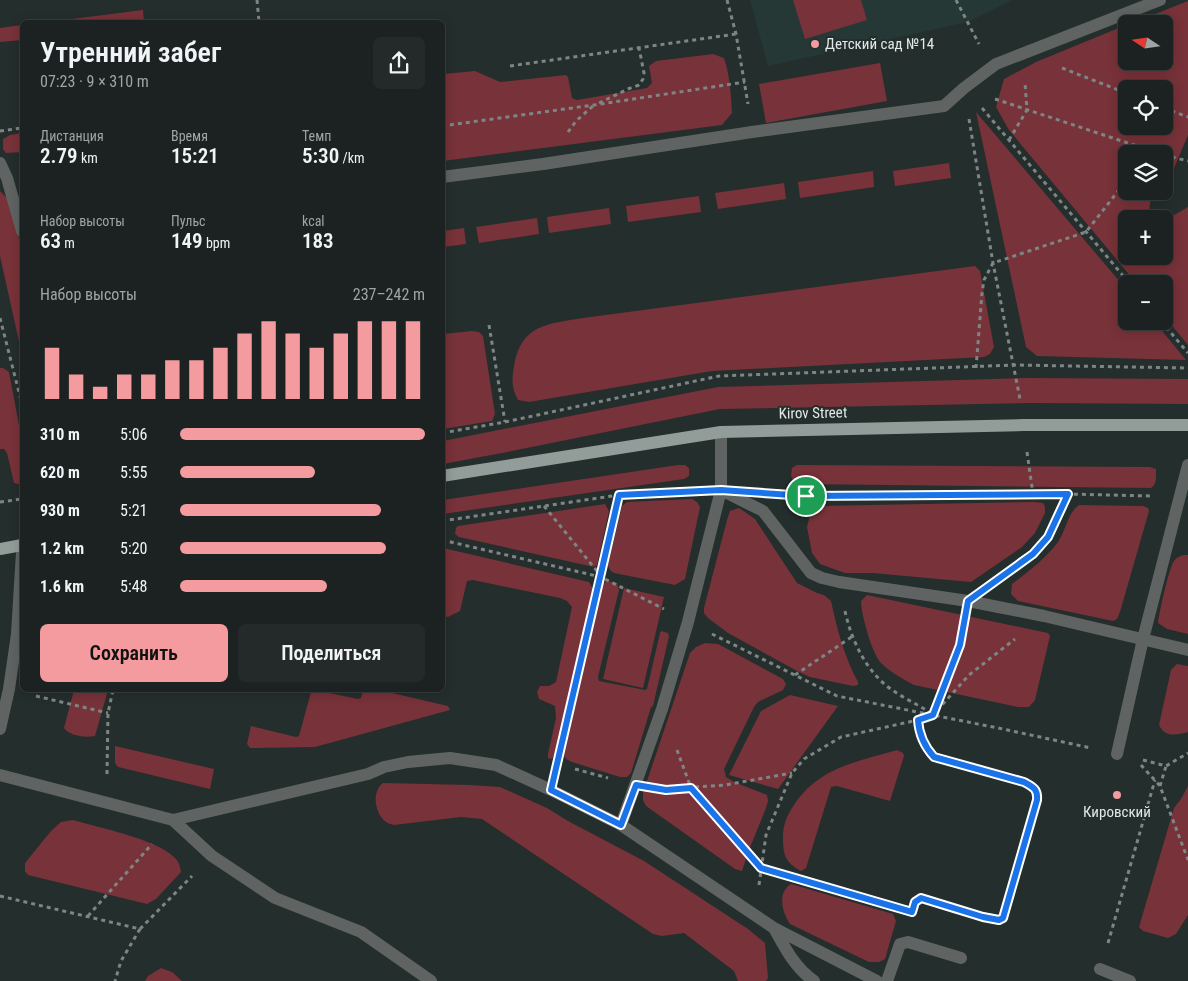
<!DOCTYPE html>
<html lang="ru">
<meta charset="utf-8">
<style>
:root{--surface:#1b2221;--page:#242a2a;--text:#f1f3f6;--muted:#a0a4a5;--line:#393f3f;--accent:#f49b9f}
body{margin:0;font-family:"Roboto Condensed",sans-serif;background:var(--page);color:var(--text);height:100vh;display:flex;flex-direction:column;font-size:19px;white-space:nowrap}
*{box-sizing:border-box;margin:0}
p{font-size:16px;color:var(--muted)}
.icon{flex:none;width:28px;height:28px;fill:none;stroke:currentColor;stroke-width:2;stroke-linecap:round;stroke-linejoin:round}
.map{position:relative;flex:1;overflow:hidden}
.sheet{position:absolute;left:20px;top:20px;width:425px;height:672px;display:flex;flex-direction:column;background:var(--surface);border-radius:8px;box-shadow:0 2px 12px #0003,0 0 0 1px var(--line)}
.sheet>*{flex:none}
.needle{width:32px;rotate:283deg}
.controls{position:absolute;left:1118px;top:15px;display:grid;gap:10px}
.controls a{display:grid;place-items:center;width:55px;height:55px;border-radius:8px;background:var(--surface);box-shadow:0 2px 12px #0003,0 0 0 1px var(--line);font-size:25px}
.pin{position:absolute;display:grid;place-items:center;width:42px;height:42px;color:#fff;margin:-21px;border:2px solid #fff;border-radius:50%;box-shadow:0 1px 5px #0007}
.round{display:grid;place-items:center;flex:none;width:52px;height:52px;border-radius:8px;background:var(--page)}
.summary{display:flex;align-items:center;justify-content:space-between;height:85px;padding:0 20px}
h1{font-size:28px;font-weight:600;line-height:38px}
.metrics{display:grid;grid-template-columns:repeat(3,1fr);gap:8px;height:85px;padding:5px 20px}
.metrics div{display:grid;align-content:center}
.metrics b{font-size:21px;font-weight:600}
.metrics small{font-size:14px;font-weight:400}
.metrics p{font-size:14px}
.chart{height:140px;padding:10px 20px}
.chart p{display:flex;justify-content:space-between}
.chart svg{width:100%;height:90px;margin-top:5px;stroke:var(--accent);stroke-width:6}
.action{display:flex;gap:10px;margin-top:auto;padding:10px 20px}
.action a{flex:1;height:58px;border-radius:8px;background:var(--accent);color:#111;font-size:20px;font-weight:600;line-height:58px;text-align:center}
.action a+a{background:var(--page);color:var(--text)}
ul{padding:0 20px;list-style:none;font-size:16px}
li{display:grid;grid-template-columns:80px 60px 1fr;align-items:center;height:38px}
li i{height:12px;border-radius:6px;background:var(--accent)}
.map>svg:first-child{display:block}
</style>
<div class="map">
<svg width="1188" height="981" viewBox="0 0 1188 981">
<rect width="100%" height="100%" fill="#242e2c"/>
<!-- built -->
<path fill="#263835" d="M750 0H1012L968 22 768 66Z"/>
<!-- green -->
<path fill="#783239" fill-rule="evenodd" d="M793 0H861L867 20 805 39Z
M1188 1V135L1172 173 1164 183V154H1126V191H1157L1151 199 1149 210 1153 219H1126V256H1164V221L1188 207V345L1164 316V284H1137L1009 130 996 107 1004 79 1036 62 1126 25V61H1164V24H1130ZM1126 89H1164V126H1126Z
M143 10 144 22H48Z
M22 25V40L0 42V28Z
M713 54 724 58C730 75 731 96 732 113L722 125 443 161V74L475 71 500 82 566 75 568 77 572 98 577 100 647 88 652 83 649 66 656 61Z
M880 63 887 101 766 123 759 84Z
M976 112 1126 289V321H1154L1186 360 1037 356 1026 347Z
M22 133V152L6 153 3 149V139L10 135Z
M949 163 951 178 895 186 893 171Z
M873 171 874 187 800 198 798 182Z
M784 183 786 199 718 209 715 193Z
M0 191 7 198 22 249V355L0 256Z
M699 196 701 212 628 222 626 206Z
M609 208 611 224 549 233 547 217Z
M537 218 539 234 479 243 476 227Z
M464 228 466 244 443 247V231Z
M975 266 980 271 994 347 990 354 984 357 712 371 529 402 518 400C511 387 512 380 514 366 521 324 548 324 583 318Z
M472 331 479 332 483 336 495 414 492 421 443 429V334Z
M0 368H3L9 372 22 441V485L14 483 7 453 4 449H0Z
M1027 378 1188 379V404L1029 403 720 409 502 453 443 464V441L718 387Z
M678 465H685L689 468V476L684 479 443 514V500Z
M797 465 1150 467 1156 469C1156 477 1157 484 1151 488L798 484 793 481 791 476 792 468Z
M692 499 697 502 700 507 685 579 675 585 614 573 610 570 608 565 622 506 627 502Z
M1034 502 1043 503 1045 507V513L1035 533 1022 547 971 582 873 573H845L820 564 812 553 807 527 810 515 818 506Z
M605 504 609 511 597 565 594 567 459 537 455 534 456 528 458 526Z
M1079 505 1143 506 1148 508 1149 511 1120 612 1117 619 1113 621 1018 601 1011 594 1012 584C1029 571 1045 559 1058 542 1066 530 1068 512 1079 505Z
M739 508 755 519 797 583 817 593 824 595 831 601C837 629 844 656 858 682V685L853 686 810 677 797 671 728 633 708 618 704 613V608L727 520 730 511Z
M443 548 589 582 593 589 556 755 551 759 548 758V754L556 718 555 706 539 699 537 692 540 686H549L556 682 572 607 567 601 560 598 473 580 467 581 460 611 448 617 443 616Z
M1188 555V634L1167 629 1158 623C1159 614 1169 567 1174 561 1178 556 1182 555 1188 555Z
M607 581 617 583 619 590 598 677 599 681 645 690 647 689 660 633 661 631 668 633 669 636 653 706 651 707 631 773 627 777H620L572 762 566 759 564 755 603 584Z
M624 588 664 597 643 688 603 679Z
M867 595 1048 633 1050 636 1035 700 1029 707H1018L914 685C903 679 890 672 881 663 872 654 861 614 861 601Z
M705 643 718 644 783 679 786 684 783 690 758 702 754 707 724 769 726 777 734 782 767 795 768 801 766 808 749 850 742 871 735 869 646 806 643 800V793L690 653 696 647Z
M1177 664 1188 666V732C1177 735 1165 738 1159 725L1171 670Z
M74 690H108L95 736C86 738 70 736 64 728Z
M315 690 358 699 361 698 363 690H379L448 706 450 710 315 747 250 748 247 744 251 726 296 737 299 736 311 692Z
M790 695 838 706 778 789 729 775 761 711Z
M115 746 214 769 210 789 118 767 115 763Z
M897 750 903 753 904 756 890 801 837 786 831 787 806 868 801 871C785 862 783 855 783 837 783 825 787 815 794 805 819 767 857 762 897 750Z
M383 783 470 785 500 787 547 808 568 821 644 861 748 929 765 943 768 978 766 981H738L734 971 684 933 662 936 653 934 482 819 461 817 394 825C392 824 389 824 386 822 375 814 371 792 383 783Z
M1188 786V915L1176 934 1168 938 1143 931 1139 927 1174 808 1181 799Z
M73 820C100 828 157 839 175 858 179 862 180 866 181 872L156 899 147 904 28 875 25 871V863L51 831 61 822Z
M791 884 893 914 896 921 885 959 879 962H869L790 924C782 913 777 892 791 884Z
M161 968 172 972 182 981H145L148 976Z"/>
<g fill="none" stroke-linecap="round" stroke-linejoin="round">
<!-- path -->
<path stroke="#7e8685" stroke-width="3" stroke-dasharray="4 4" stroke-linecap="butt" d="M257 0 259 22
M727 0 736 34 748 104
M956 0 979 44
M510 66 736 34
M1062 68 1126 93
M995 99 1161 154
M599 103 628 89 639 85 643 79 644 73 639 48
M982 108 1130 284
M1164 108 1188 117
M969 119 993 263 1020 399
M442 126 594 105 745 82
M0 131 22 128
M568 132 576 121 593 106
M1009 140 1027 110 1025 83
M1164 155 1188 161
M0 318 22 404
M1161 321 1188 353
M489 325 505 422
M976 368 982 293 984 280 993 263 1086 232 1126 181
M442 433 505 422 719 376 1015 365 1188 368
M1027 452 1033 494
M786 494 807 496 1067 494 1152 496
M0 502 22 499
M544 506 601 576
M442 521 619 495 692 492
M442 540 601 577 664 609
M999 578 1033 554 1048 537 1067 494
M845 611C851 639 865 669 888 687 901 697 917 704 931 713
M712 634 837 696 998 728 1091 748
M795 675 853 636
M36 696 108 713
M934 712 960 645 963 628
M677 750 691 788 761 868 912 913
M1143 760 1166 766 1188 753
M558 762 619 495
M1141 765 1160 786 1188 860
M575 769 608 778
M107 774 108 713 113 690
M1160 786 1166 766
M663 789 725 785 792 773
M759 885 766 835 792 773 804 759 841 737 918 720 933 715 969 675 1015 639
M0 896 140 929 121 961 115 981
M911 915 915 902 921 899 983 917 999 921 1003 918 1037 800C1038 789 1034 787 1024 783L934 757C924 746 919 735 918 720
M88 916 152 844
M140 929 192 876
M1108 943 1155 780"/>
<!-- minor -->
<path stroke="#5f6463" stroke-width="12" d="M0 163 7 178 22 231
M442 177 543 164 752 132 944 106 964 88 996 64 1160 0
M721 432V490L763 511 811 573 822 578 839 582 968 601 1044 616 1188 650
M0 729 9 689 17 634 22 552
M1117 754 1143 639 1188 465
M0 775 173 820 368 774 384 767 408 762 450 758 496 765 551 790 621 825 774 928 877 981
M173 820 212 856 275 898 361 932 431 981
M621 825 662 709 688 622 721 490
M774 928C785 948 795 968 814 981
M1100 969 1130 981
M887 981 900 944 908 942 961 958"/>
<!-- major -->
<path stroke="#929c99" stroke-width="12" d="M442 476 721 432 1024 425H1188
M0 549 22 545"/>
</g>
<g fill="none" stroke-linecap="round" stroke-linejoin="round">
<!-- route casing -->
<g stroke="#fff" stroke-width="10">
<path id="route" d="M721 490 806 496 1068 494 1048 537 1033 554 968 601 960 645 933 715 918 720C919 735 924 746 934 757L1024 782C1033 787 1038 789 1037 800L1003 918 999 920 983 917 921 898 915 902 912 912 761 868 691 788 666 790 636 785 621 825 551 790 619 495Z"/>
</g>
<!-- route -->
<use href="#route" stroke="#1a73e8" stroke-width="6"/>
</g>
<!-- markers -->
<g fill="#f49b9f" stroke="#242e2c" stroke-width="2">
<circle cx="815" cy="44" r="5"/>
<circle cx="1117" cy="795" r="5"/>
</g>
<g text-anchor="middle" stroke-width="4" stroke-linejoin="round" paint-order="stroke">
<!-- poi labels -->
<g font-size="15" fill="#e2e8e7" stroke="#242e2c" text-anchor="start">
<text x="825" y="49">Детский сад №14</text>
<text x="1117" y="817" text-anchor="middle">Кировский</text>
</g>
<!-- street labels -->
<g font-size="15" fill="#e2e8e7" stroke="#242e2c">
<text transform="translate(813 413) rotate(-1)" y="5">Kirov Street</text>
</g>
</g>
</svg>
<div class="controls">
<a><svg class="needle" viewBox="-14 -14 28 28"><path d="M0-13l5 13h-10z" fill="#e53935"/><path d="M0 13l5-13h-10z" fill="#a0a4a5"/></svg></a>
<a><svg class="icon" aria-label="locate" viewBox="0 0 24 24"><circle cx="12" cy="12" r="6"/><path d="M12 2v4M12 18v4M2 12h4M18 12h4"/></svg></a>
<a><svg class="icon" aria-label="layers" viewBox="0 0 24 24"><path d="M12 4l9 5-9 5-9-5zM3 14l9 5 9-5"/></svg></a>
<a>+</a>
<a>−</a>
</div>
<div class="pin" style="left:806px;top:496px;background:#1e9e55"><svg class="icon" aria-label="arrive" viewBox="0 0 24 24"><path d="M6 21V4h12l-3 4 3 4H6"/></svg></div>
<section class="sheet">
<div class="summary"><div><h1>Утренний забег</h1><p>07:23 · 9 × 310 m</p></div><a class="round"><svg class="icon" aria-label="share" viewBox="0 0 24 24"><path d="M12 15V3M7 8l5-5 5 5M5 13v7h14v-7"/></svg></a></div>
<div class="metrics">
<div><p>Дистанция</p><b>2.79<small> km</small></b></div>
<div><p>Время</p><b>15:21</b></div>
<div><p>Темп</p><b>5:30<small> /km</small></b></div>
</div>
<div class="metrics">
<div><p>Набор высоты</p><b>63<small> m</small></b></div>
<div><p>Пульс</p><b>149<small> bpm</small></b></div>
<div><p>kcal</p><b>183</b></div>
</div>
<div class="chart"><p><span>Набор высоты</span>237–242 m</p>
<svg viewBox="0 0 160 44" preserveAspectRatio="none"><path d="M5 44V19M15 44V32M25 44V38M35 44V32M45 44V32M55 44V25M65 44V25M75 44V19M85 44V12M95 44V6M105 44V12M115 44V19M125 44V12M135 44V6M145 44V6M155 44V6"/></svg>
</div>
<ul>
<li><b>310 m</b>5:06<i style="width:100%"></i></li>
<li><b>620 m</b>5:55<i style="width:55%"></i></li>
<li><b>930 m</b>5:21<i style="width:82%"></i></li>
<li><b>1.2 km</b>5:20<i style="width:84%"></i></li>
<li><b>1.6 km</b>5:48<i style="width:60%"></i></li>
</ul>
<div class="action"><a>Сохранить</a><a>Поделиться</a></div>
</section>
</div>
